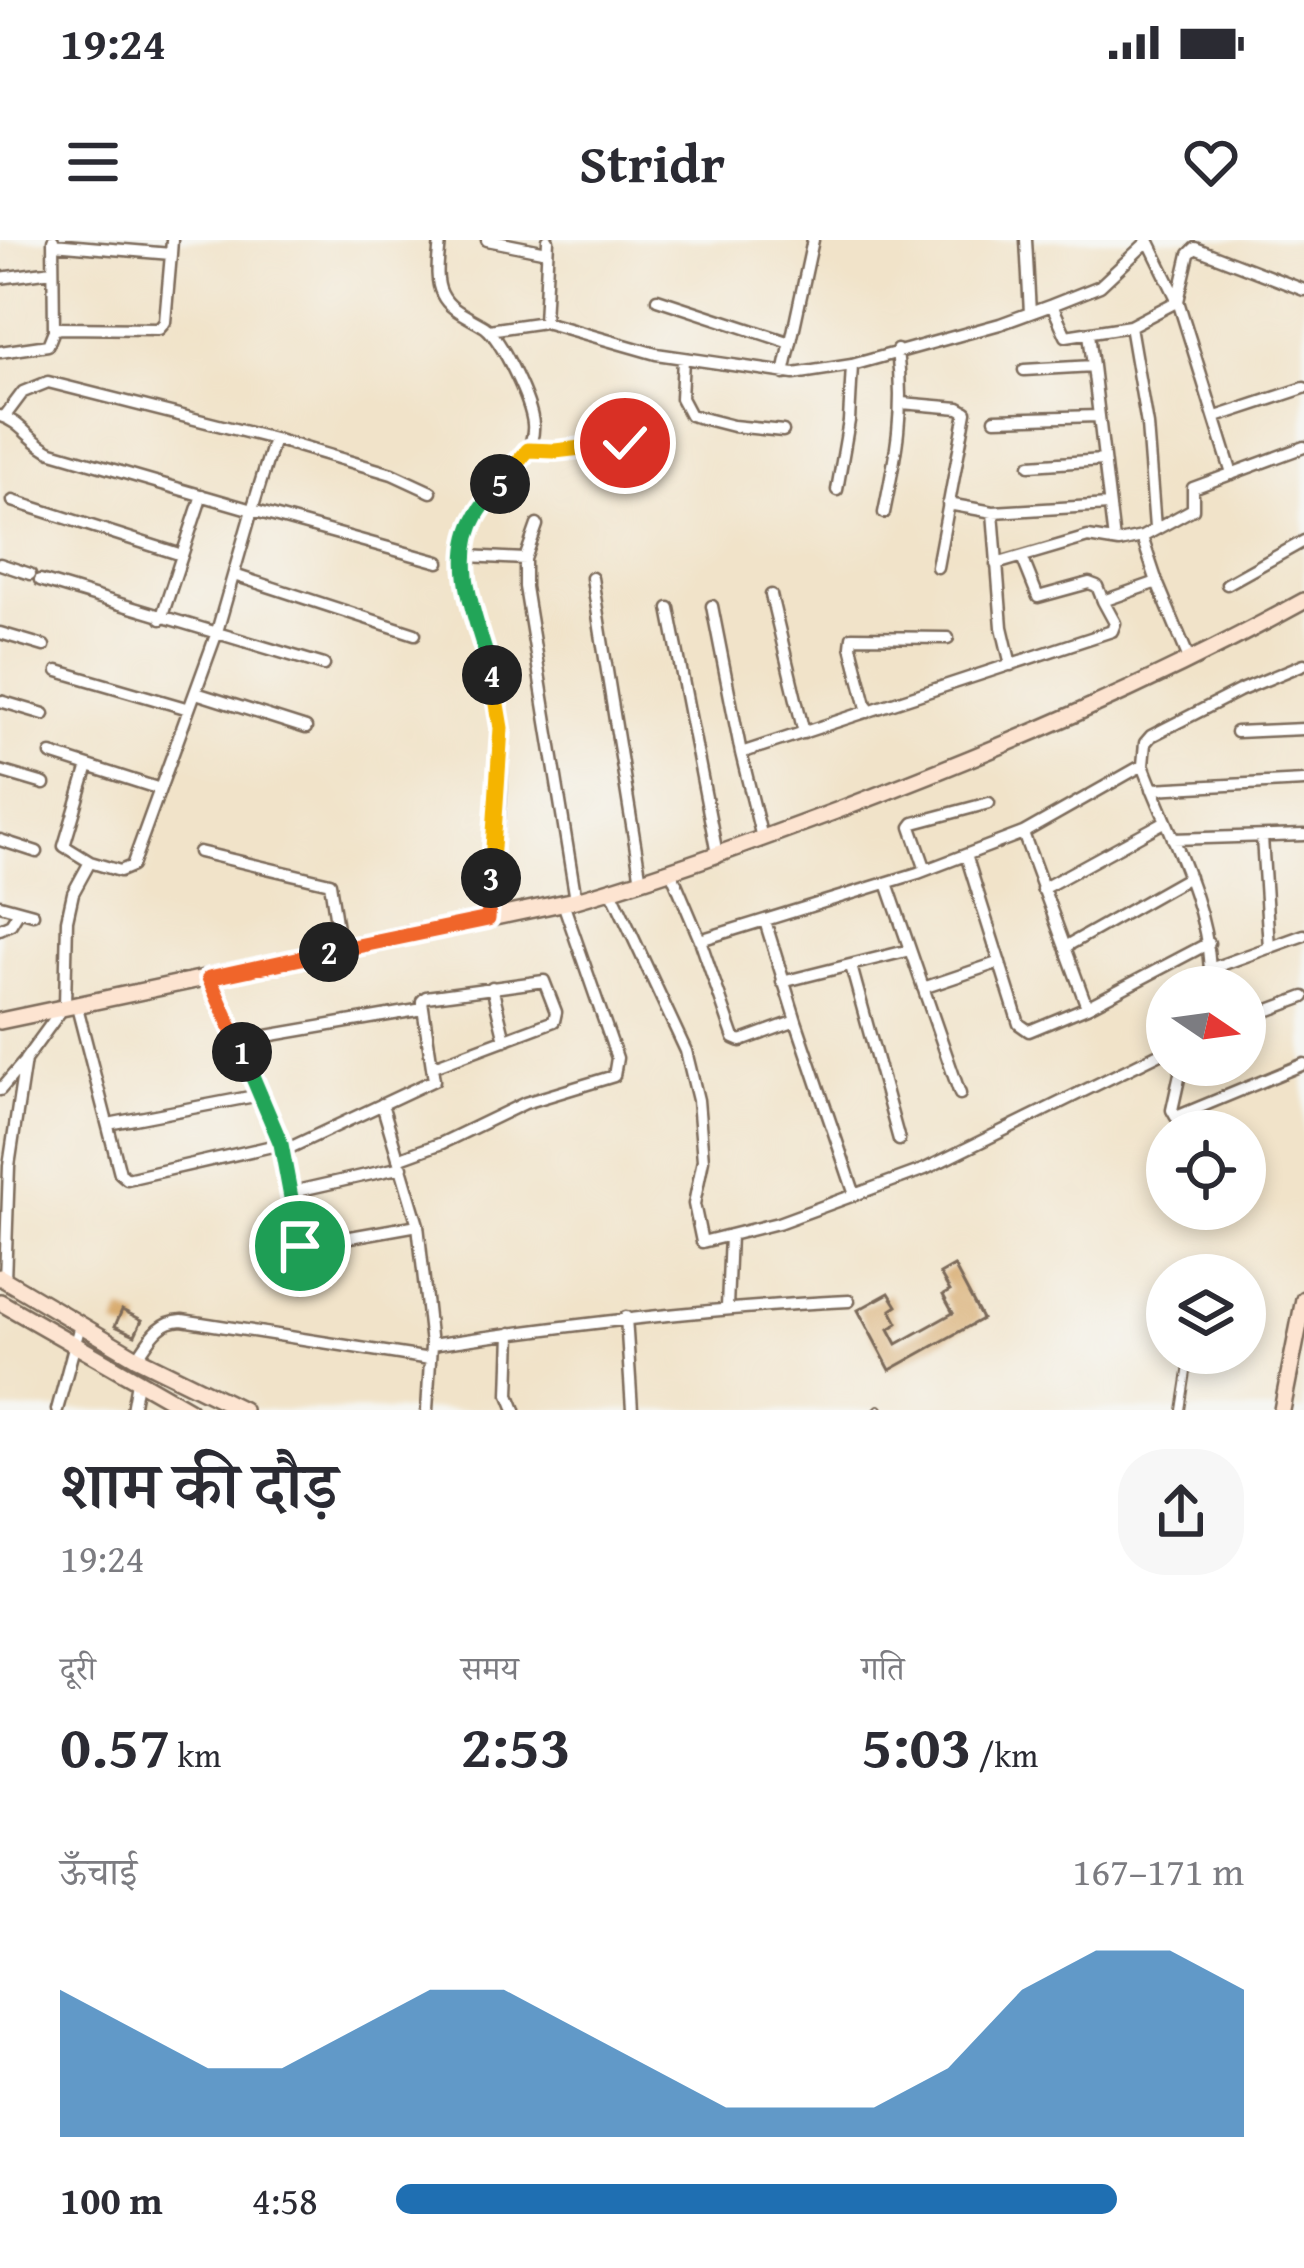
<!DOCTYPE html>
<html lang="hi">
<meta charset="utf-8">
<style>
:root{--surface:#fff;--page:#f7f7f7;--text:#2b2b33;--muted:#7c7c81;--accent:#1f6fb2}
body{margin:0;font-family:"Gentium Book Plus","Noto Serif Devanagari",serif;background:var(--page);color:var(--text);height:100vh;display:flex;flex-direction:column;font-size:45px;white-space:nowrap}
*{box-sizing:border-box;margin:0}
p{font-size:39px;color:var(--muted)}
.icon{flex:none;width:66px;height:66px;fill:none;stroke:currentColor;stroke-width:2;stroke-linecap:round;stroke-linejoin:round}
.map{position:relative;height:1170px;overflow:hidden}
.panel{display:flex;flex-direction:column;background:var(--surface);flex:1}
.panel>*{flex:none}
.needle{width:78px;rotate:103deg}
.buttons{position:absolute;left:1146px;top:726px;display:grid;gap:24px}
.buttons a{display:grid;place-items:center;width:120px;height:120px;border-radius:50%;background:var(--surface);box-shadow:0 6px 18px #0003;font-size:60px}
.pin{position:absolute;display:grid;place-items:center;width:102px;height:102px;color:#fff;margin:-51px;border:6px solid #fff;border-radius:50%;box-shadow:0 3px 12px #0007}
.km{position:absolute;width:60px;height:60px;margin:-30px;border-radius:50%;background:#222;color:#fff;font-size:33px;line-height:60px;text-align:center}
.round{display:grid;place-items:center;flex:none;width:126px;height:126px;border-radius:48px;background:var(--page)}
.head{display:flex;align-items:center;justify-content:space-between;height:204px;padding:0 60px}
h1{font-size:66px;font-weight:600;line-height:90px}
.metrics{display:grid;grid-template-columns:repeat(3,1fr);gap:18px;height:204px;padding:12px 60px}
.metrics div{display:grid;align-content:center}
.metrics b{font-size:60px;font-weight:600}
.metrics small{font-size:33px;font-weight:400}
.metrics p{font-size:33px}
.chart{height:336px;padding:24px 60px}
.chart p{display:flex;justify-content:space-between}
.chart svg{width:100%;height:216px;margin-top:12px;fill:var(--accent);opacity:.7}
ul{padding:0 60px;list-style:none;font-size:39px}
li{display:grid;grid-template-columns:192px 144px 1fr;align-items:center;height:90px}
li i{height:30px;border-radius:15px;background:var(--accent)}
.status{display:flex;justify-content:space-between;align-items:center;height:84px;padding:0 60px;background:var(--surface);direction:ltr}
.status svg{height:33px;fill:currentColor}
header{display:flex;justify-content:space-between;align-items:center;height:156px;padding:0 60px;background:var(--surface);font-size:54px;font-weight:600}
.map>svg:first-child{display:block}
</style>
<div class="status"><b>19:24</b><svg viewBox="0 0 49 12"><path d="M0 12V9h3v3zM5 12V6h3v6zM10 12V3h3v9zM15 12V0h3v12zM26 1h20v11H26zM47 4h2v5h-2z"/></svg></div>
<header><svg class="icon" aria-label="menu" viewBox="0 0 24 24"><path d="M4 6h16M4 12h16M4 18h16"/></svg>Stridr<svg class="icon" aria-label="heart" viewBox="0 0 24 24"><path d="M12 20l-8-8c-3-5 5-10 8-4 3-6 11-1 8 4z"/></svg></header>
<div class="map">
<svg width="1304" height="1170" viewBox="0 0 1304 1170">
<rect width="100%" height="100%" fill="#f6f6f2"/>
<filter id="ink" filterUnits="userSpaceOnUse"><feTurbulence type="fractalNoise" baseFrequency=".00833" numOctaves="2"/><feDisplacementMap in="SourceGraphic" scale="24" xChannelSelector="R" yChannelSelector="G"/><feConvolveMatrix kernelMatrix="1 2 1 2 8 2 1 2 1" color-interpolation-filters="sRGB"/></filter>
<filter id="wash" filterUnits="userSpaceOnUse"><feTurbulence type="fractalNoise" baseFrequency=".004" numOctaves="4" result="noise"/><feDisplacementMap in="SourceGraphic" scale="48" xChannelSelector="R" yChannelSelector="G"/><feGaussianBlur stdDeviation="2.7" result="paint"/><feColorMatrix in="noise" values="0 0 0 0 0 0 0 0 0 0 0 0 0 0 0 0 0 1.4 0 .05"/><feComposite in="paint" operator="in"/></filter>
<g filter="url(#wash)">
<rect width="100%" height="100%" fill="#f1e3c9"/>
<g id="blocks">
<!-- building -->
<path fill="#d8ac6f" d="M954 1026 982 1079 890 1130 858 1070 889 1053 897 1066 891 1070 898 1083 889 1089 897 1104 953 1073 943 1055 950 1051 940 1034Z
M122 1070 142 1080 135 1095 115 1086Z"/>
</g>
</g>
<g filter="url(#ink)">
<use href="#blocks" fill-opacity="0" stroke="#7b6b5a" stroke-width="3"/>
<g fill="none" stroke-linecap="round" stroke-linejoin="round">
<!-- lane casing -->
<g stroke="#7b6b5a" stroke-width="10">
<path id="lane" d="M878 1170 879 1169
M1181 1170 1190 1113"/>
</g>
<!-- street casing -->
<g stroke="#7b6b5a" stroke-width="15">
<path id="street" d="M53 0 54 90
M440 0C439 17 434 38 442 54 450 71 470 77 485 87 502 100 531 162 533 184 537 225 477 257 470 301 458 369 497 421 501 488 506 548 493 618 488 679
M487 0 547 12
M1026 0 1030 73
M1148 0 1178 61 1232 234
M53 4 171 14 172 0
M0 38 52 31
M657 59 791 103
M1052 65 1100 46 1148 1
M544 82 548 0
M1130 86 1147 185 1155 288
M489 90 544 82 656 114 794 134 852 125 1000 84 1052 65 1066 96 1130 86 1178 61 1189 14 1195 8 1304 50
M1089 93 1114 301
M0 112 48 105 54 90 59 88 159 89 165 82 171 14
M683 119 681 158 690 175 733 186 783 191
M1024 130 1093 126
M784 134 813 0
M902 163 959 168 966 172 937 327
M0 176C21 181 31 203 52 212L252 270 274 199 48 142 23 152 5 176
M1216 177 1304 148
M995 179 1098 176
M274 199 392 234 431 252
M528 210 555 211 624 203
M1030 225 1103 220
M837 250 849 181 852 125
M13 261 182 315
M948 264 993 272 1109 265
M993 272 1002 387 1011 425
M884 273C896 214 905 170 897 110
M537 285 525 319V347L576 660
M468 316 525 319
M1022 317 1038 357 1089 343 1097 346 1103 361
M0 324 30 334
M996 324 1088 297 1119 302 1142 297
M234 335 415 394
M592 338 641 641
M40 340 324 425
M1157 342 1190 421
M1227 344 1304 301
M771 355 804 493
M712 366 741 513
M669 368 717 614
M161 379 202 255
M0 393 44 406
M58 431 189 469
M196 453 306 488
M0 461 44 474
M868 472 851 406 852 397 948 398
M1236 492 1304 489
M51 514 160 549
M1143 525C1168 592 1206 658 1210 729L1304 695
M88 526 64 606 90 622
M0 531 44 544
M1152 549 1304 541
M1023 593 1087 767
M1262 597 1269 708
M762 598 741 513 1112 391 1115 383 1103 361 1157 342 1142 297 1193 269V248L1304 207
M1173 599 1304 595
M0 600 37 612
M199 612 330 643 340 709
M966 615 1019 784 1029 791 1087 767 1209 703
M670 629 700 700 918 633 1023 593 1143 525 1145 503 1151 496 1239 451 1304 424
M926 630 911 587 914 583 989 563
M887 643 960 854
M1042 649 1166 581
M611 650 686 811 698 860 703 920 694 964 702 1002 778 983 925 929 1167 810
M0 665 33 674
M765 681 796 781
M0 689 11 684 19 671
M700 700 734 798 741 801 796 781 855 955
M1065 707 1189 637
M851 726 899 900
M209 738 281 904 300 1006 302 1046
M782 742 910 710
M492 747 505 800
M1204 747 1210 729
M923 748 1000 722
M76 763 120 933 127 939 281 904
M1245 779 1304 757
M237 801 423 769
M1182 825 1172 870 1176 877 1304 824
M0 850 23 823
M382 864 418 985 431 1105
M108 884 260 855
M283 911 434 840 422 761 426 757 544 741 556 772 554 781 434 826
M398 919 442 903 525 863 614 836 617 818 563 663
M292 952 402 927
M300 1006 418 985
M5 1041 9 926 25 820 65 765 67 680 73 653 90 622 120 631 132 626 216 395 252 270 439 322
M727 1067 730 995
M626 1077 632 1170
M511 1093 509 1155 515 1170
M137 1118C150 1100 158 1081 182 1080L430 1119
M57 1170 80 1085
M132 1170 137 1142
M427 1170 431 1105C571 1084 708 1068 849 1061"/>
</g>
<!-- secondary casing -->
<g stroke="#7b6b5a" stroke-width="20">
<path id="secondary" d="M0 781 576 660C664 635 750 603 836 571 997 510 1153 444 1304 361
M0 1037 137 1118 243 1170
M0 1062 189 1170
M1282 1170 1304 1059"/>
</g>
<!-- lane -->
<use href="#lane" stroke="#fff" stroke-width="6"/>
<!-- street -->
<use href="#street" stroke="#fff" stroke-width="10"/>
<!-- secondary -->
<use href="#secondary" stroke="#fde4d1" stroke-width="15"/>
</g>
</g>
<g fill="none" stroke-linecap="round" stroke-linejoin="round" filter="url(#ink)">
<!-- split-1 casing -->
<g stroke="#fff" stroke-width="24">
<path id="split-1" d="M242 812 281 904 300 1006"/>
</g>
<!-- split-2 casing -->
<g stroke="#fff" stroke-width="24">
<path id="split-2" d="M242 812 209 738 329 712"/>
</g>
<!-- split-3 casing -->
<g stroke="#fff" stroke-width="24">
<path id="split-3" d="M329 712 488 679 491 638"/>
</g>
<!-- split-4 casing -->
<g stroke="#fff" stroke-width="24">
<path id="split-4" d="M491 638 501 488 492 435"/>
</g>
<!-- split-5 casing -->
<g stroke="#fff" stroke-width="24">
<path id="split-5" d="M492 435C480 387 448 324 477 275 483 264 493 254 500 244"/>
</g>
<!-- split-6 casing -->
<g stroke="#fff" stroke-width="24">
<path id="split-6" d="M500 244 528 210 555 211 625 203"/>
</g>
<!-- split-1 -->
<use href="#split-1" stroke="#22a559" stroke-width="15"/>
<!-- split-2 -->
<use href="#split-2" stroke="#f0652b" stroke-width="15"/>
<!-- split-3 -->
<use href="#split-3" stroke="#f0652b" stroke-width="15"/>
<!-- split-4 -->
<use href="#split-4" stroke="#f5b400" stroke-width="15"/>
<!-- split-5 -->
<use href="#split-5" stroke="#22a559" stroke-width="15"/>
<!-- split-6 -->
<use href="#split-6" stroke="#f5b400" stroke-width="15"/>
</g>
</svg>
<div class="buttons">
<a><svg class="needle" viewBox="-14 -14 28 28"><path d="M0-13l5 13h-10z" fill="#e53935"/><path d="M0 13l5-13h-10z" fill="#7c7c81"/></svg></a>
<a><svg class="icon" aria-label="locate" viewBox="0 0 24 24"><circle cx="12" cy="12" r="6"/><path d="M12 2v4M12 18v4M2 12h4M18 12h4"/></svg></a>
<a><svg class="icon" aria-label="layers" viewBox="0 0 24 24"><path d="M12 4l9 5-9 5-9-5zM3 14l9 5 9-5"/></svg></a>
</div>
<div class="pin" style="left:300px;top:1006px;background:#1e9e55"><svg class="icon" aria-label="arrive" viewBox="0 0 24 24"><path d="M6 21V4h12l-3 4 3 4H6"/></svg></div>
<div class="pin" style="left:625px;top:203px;background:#d93025"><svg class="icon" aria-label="check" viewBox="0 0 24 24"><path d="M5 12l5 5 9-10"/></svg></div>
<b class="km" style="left:242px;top:812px">1</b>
<b class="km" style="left:329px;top:712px">2</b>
<b class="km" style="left:491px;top:638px">3</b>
<b class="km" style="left:492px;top:435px">4</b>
<b class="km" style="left:500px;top:244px">5</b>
</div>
<section class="panel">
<div class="head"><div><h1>शाम की दौड़</h1><p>19:24</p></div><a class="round"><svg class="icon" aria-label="share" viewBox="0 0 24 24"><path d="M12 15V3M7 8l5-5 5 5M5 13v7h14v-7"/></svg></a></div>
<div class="metrics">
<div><p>दूरी</p><b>0.57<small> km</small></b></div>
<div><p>समय</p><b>2:53</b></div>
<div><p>गति</p><b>5:03<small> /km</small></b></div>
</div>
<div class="chart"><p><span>ऊँचाई</span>167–171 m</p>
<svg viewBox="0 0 160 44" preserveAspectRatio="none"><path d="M0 44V14L10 22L20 30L30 30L40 22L50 14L60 14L70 22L80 30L90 38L100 38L110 38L120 30L130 14L140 6L150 6L160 14V44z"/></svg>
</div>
<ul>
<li><b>100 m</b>4:58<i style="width:85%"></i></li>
</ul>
</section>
